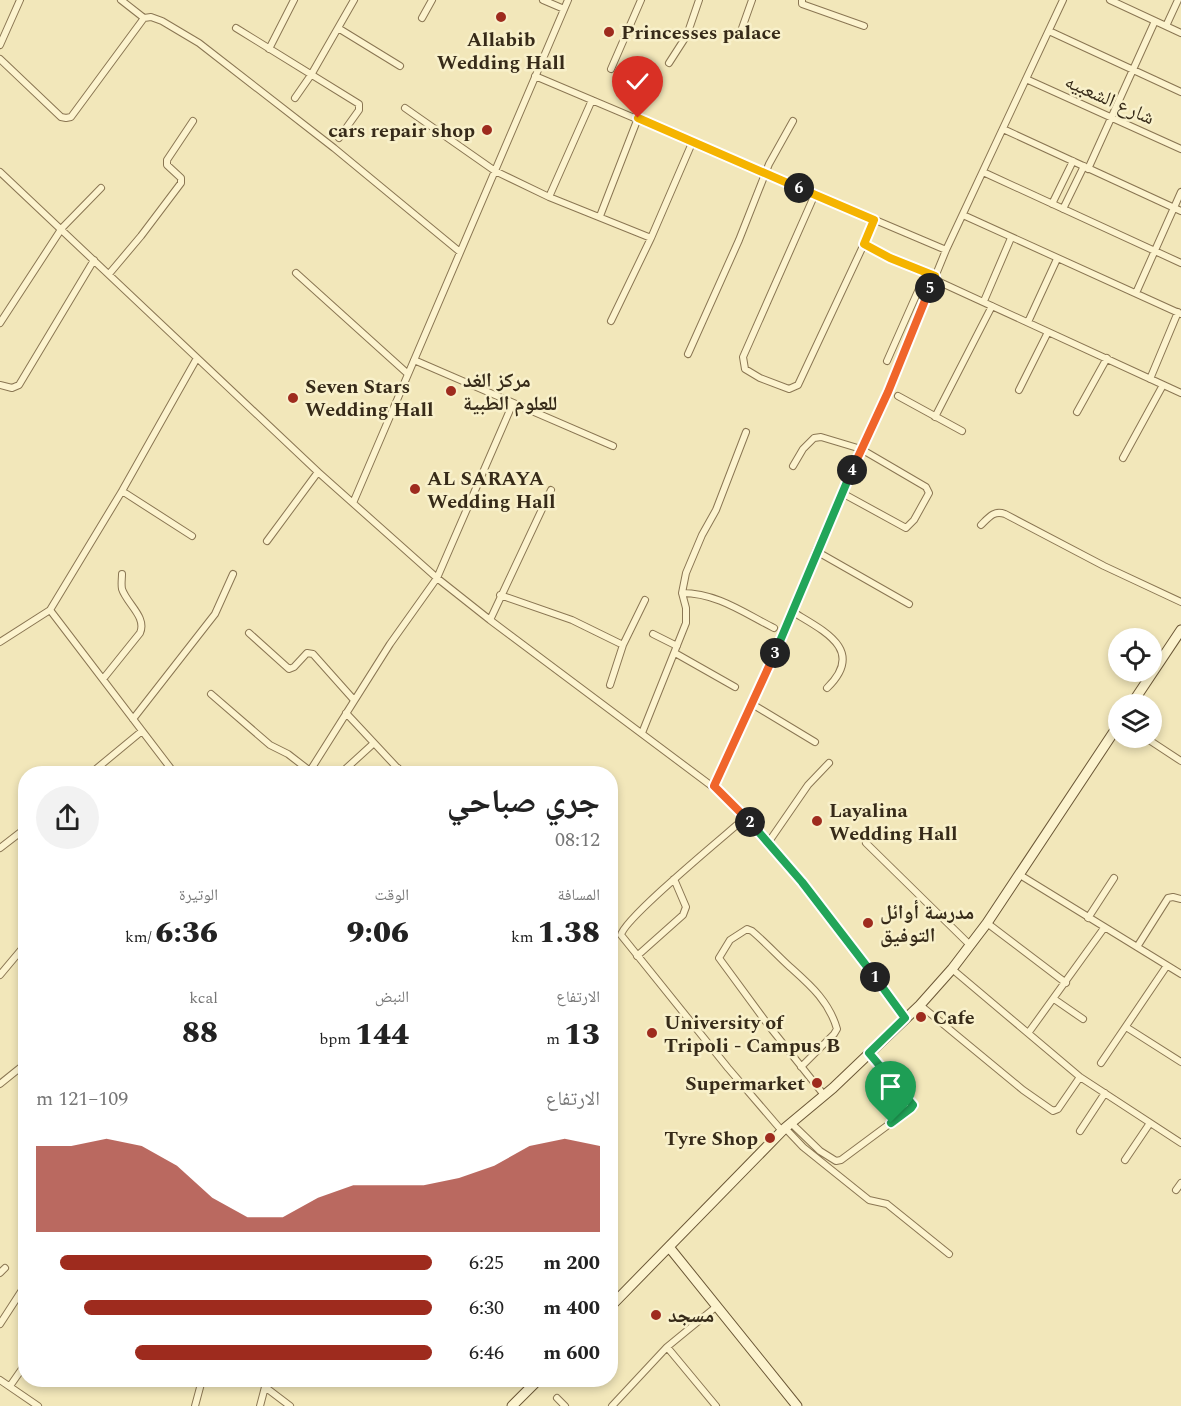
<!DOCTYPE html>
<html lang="ar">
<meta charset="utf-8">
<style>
:root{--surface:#fff;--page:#f2f2f2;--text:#222;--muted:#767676;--accent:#9e2b1e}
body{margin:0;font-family:Spectral,"Noto Naskh Arabic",serif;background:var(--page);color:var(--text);direction:rtl;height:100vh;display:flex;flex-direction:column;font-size:22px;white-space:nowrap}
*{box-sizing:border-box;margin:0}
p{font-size:20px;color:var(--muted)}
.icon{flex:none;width:33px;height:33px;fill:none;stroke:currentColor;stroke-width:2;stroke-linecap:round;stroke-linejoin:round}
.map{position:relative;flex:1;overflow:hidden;direction:ltr}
.panel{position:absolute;left:18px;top:766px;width:600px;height:621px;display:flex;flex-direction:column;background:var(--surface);border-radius:24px;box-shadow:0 3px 9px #0003;direction:rtl}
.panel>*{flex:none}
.buttons{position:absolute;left:1108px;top:628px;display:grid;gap:12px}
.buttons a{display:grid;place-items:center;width:54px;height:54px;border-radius:50%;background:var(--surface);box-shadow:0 3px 9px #0003;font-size:30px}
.pin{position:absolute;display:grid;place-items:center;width:51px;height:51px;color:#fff;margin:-62px -26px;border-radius:50% 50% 50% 0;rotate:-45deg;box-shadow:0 0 6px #0007}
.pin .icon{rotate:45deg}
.km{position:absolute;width:30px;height:30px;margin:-15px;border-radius:50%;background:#222;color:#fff;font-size:16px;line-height:30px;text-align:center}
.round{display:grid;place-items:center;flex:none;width:63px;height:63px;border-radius:32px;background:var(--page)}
.headline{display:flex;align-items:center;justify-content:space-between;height:102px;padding:0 18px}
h1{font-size:33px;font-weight:800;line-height:45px}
.figures{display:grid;grid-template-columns:repeat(3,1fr);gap:9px;height:102px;padding:6px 18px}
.figures div{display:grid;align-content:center}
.figures b{font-size:30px;font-weight:800}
.figures small{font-size:16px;font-weight:400}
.figures p{font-size:16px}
.chart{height:168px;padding:12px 18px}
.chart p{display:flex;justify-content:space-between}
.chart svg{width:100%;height:108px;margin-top:6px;fill:var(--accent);opacity:.7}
ul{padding:0 18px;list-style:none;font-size:20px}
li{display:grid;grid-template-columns:96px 72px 1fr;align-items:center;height:45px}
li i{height:15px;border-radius:8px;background:var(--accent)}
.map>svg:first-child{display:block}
</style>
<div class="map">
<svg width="1181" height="1406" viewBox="0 0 1181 1406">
<rect width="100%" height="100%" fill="#f2e7ba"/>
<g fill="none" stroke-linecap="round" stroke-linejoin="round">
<!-- street casing -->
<g stroke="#8a7653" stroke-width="8">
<path id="street" d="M121 0 144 18 151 17 162 21 199 43 334 148 460 252
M543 0 564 9
M802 0V4L864 26
M1110 0 1181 33
M422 18 432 0
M1166 26 1178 0
M236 28 359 104V110L339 138
M338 28 400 66
M741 31 752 0
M1049 31 1181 92
M0 45 20 0
M269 49 294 0
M0 59 61 117 66 118 71 117 144 18
M669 63 687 35 699 0
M611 69 641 0
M535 76C673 134 809 192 946 250
M1026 79 1181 149
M295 98 311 75 354 0
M405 108 495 171 549 197 651 238
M1003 129 1181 211
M1088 169 1155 21
M0 172 318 472 437 578 490 620 725 796 802 882 845 936 905 1018
M983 172 1181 263
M815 194 743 357 745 369 760 378 789 389 798 385 864 244 890 258 935 276
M549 197 592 100
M1052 204 1073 161
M1063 209 1084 166
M963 215 1181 314
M600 216 638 118
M864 244 874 220
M296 273 408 374
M109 274 141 236 181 183V178L167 165V160L193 121
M933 279 1181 393
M1136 293 1181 192
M984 301 1011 238
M611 321 651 238 692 143
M1028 322 1057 259
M0 323 62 228 101 188
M688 354 739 240 769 164 793 121
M414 360 613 446
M887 361 926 273
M1150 379 1178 312
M0 385 12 388 19 385 94 260
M1019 390 1048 332
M898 396 962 431
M1077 412 1107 358
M935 417 992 306
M1123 458 1163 385
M793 466 803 449 814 438 821 437 861 449 926 487 929 493 914 520 906 528 842 493
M122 491 192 536
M353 503 568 0
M981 525C989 517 994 510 1005 514L1104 566 1181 602
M267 541 318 472
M816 551 909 604
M682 593C717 593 744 613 774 628
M500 595 572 620 623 645
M50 610 175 774
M793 612C824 631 866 650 827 688
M490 620 551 490
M249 633 289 669 294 667 307 653 313 654 354 700
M653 634 677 646
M0 642 50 610 122 491 197 358
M675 653 735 687
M103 679 140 633C147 617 127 604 122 589 121 584 122 579 122 574
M610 685 623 645 645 600
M211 694 270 745 288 754 310 771
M752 704 815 742
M346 713 403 774
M133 719 215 614 233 574
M642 733 686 623V608L682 593 686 573 702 535 716 510 746 432
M1146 738 1181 761
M90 774 142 731
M308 774 390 644 437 578 513 403
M340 774 374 743
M390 774 398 768
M714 786 793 612 816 551 888 392 946 250 1063 0
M746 817C727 834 624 918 621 935L728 1068 782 1131
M768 843 808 785 829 763
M866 843 970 945
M0 848 26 828
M1020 875 1181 974
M1088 918 1114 878
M987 923 1066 983
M1137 947 1168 898 1173 897 1181 899
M637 956 683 915 686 907 674 879
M952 969 1080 1077 1181 1143
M0 975 26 944
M1054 999 1083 1019
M920 1005 1023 1090 1053 1111 1058 1109 1080 1077
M1126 1027 1181 1062
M1029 1032 1104 928
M1101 1063 1166 967
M801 1067 834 1034 837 1029C829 1001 810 985 790 967 777 955 765 942 752 931L747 929 730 940 719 958 769 1026 824 1095
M0 1084 26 1063
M791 1123 820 1151 836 1161 841 1160 911 1108 913 1105 909 1098 869 1053
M785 1128 803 1147 869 1200 887 1204 949 1254
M1080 1131 1105 1093
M1125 1160 1150 1123
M1176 1190 1181 1183
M0 1273 5 1268
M0 1324 26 1284
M667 1347 716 1406
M0 1380 38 1406
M10 1386 26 1363
M557 1398 565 1406
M195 1406 202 1380
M260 1406 265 1387 290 1406
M612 1406 667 1347 717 1306"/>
</g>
<!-- secondary casing -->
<g stroke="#6b5736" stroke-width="11">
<path id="secondary" d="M1131 705 1181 630
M669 1247 797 1406
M610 1307 785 1128 833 1088 920 1005 952 969 987 923 1119 724
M512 1406 538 1380"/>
</g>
<!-- street -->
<use href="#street" stroke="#fcf3ce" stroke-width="6"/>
<!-- secondary -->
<use href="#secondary" stroke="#fcf3ce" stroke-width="9"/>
</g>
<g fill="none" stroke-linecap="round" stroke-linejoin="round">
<!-- split-1 casing -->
<g stroke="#fff" stroke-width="12">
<path id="split-1" d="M875 977 905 1018 869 1053 913 1105 911 1108 891 1123"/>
</g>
<!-- split-2 casing -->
<g stroke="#fff" stroke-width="12">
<path id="split-2" d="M750 822 802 882 875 977"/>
</g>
<!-- split-3 casing -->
<g stroke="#fff" stroke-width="12">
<path id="split-3" d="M750 822 714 786 775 653"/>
</g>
<!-- split-4 casing -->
<g stroke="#fff" stroke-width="12">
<path id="split-4" d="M775 653 852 470"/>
</g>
<!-- split-5 casing -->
<g stroke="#fff" stroke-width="12">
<path id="split-5" d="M852 470 888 392 930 288"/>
</g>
<!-- split-6 casing -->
<g stroke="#fff" stroke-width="12">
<path id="split-6" d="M799 188 874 220 864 244 890 258 935 276 930 288"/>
</g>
<!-- split-7 casing -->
<g stroke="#fff" stroke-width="12">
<path id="split-7" d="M638 118 799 188"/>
</g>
<!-- split-1 -->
<use href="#split-1" stroke="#22a559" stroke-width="8"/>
<!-- split-2 -->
<use href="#split-2" stroke="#22a559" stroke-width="8"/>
<!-- split-3 -->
<use href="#split-3" stroke="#f0652b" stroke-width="8"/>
<!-- split-4 -->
<use href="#split-4" stroke="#22a559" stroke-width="8"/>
<!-- split-5 -->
<use href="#split-5" stroke="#f0652b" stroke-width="8"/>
<!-- split-6 -->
<use href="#split-6" stroke="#f5b400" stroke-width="8"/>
<!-- split-7 -->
<use href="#split-7" stroke="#f5b400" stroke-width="8"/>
</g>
<!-- markers -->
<g fill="#9e2b1e" stroke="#f8f0ca" stroke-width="2">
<circle cx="501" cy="17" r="6"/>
<circle cx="609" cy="32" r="6"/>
<circle cx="487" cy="130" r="6"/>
<circle cx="451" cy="391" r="6"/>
<circle cx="293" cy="398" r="6"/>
<circle cx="415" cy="489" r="6"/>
<circle cx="817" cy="821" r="6"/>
<circle cx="868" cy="923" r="6"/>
<circle cx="921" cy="1017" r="6"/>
<circle cx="652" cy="1033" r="6"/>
<circle cx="817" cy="1083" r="6"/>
<circle cx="770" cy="1138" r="6"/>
<circle cx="656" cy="1315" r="6"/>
</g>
<g text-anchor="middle" stroke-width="5" stroke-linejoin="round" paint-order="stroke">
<!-- poi labels -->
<g font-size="20" font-weight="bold" fill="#372b19" stroke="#f8f0ca" text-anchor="start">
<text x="621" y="39">Princesses palace</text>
<text x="501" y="46" text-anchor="middle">Allabib<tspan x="501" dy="23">Wedding Hall</tspan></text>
<text x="475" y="137" text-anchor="end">cars repair shop</text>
<text x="463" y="387">مركز الغد<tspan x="463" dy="23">للعلوم الطبية</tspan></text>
<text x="305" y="393">Seven Stars<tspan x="305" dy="23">Wedding Hall</tspan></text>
<text x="427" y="485">AL SARAYA<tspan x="427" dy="23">Wedding Hall</tspan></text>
<text x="829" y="817">Layalina<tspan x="829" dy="23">Wedding Hall</tspan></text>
<text x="880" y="919">مدرسة أوائل<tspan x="880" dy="23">التوفيق</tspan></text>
<text x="933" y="1024">Cafe</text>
<text x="664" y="1029">University of<tspan x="664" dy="23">Tripoli - Campus B</tspan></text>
<text x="805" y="1090" text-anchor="end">Supermarket</text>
<text x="758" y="1145" text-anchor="end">Tyre Shop</text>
<text x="668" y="1322">مسجد</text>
</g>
<!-- street labels -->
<g font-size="20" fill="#372b19" stroke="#f8f0ca">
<text transform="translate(1110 99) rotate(24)" y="7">شارع الشعبيه</text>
</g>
</g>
</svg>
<div class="buttons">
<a><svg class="icon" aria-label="locate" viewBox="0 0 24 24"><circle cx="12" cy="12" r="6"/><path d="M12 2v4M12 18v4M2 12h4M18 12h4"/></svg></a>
<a><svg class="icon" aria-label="layers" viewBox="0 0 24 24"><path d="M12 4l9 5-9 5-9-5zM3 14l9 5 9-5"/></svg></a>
</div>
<div class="pin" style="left:891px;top:1123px;background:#1e9e55"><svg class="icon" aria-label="arrive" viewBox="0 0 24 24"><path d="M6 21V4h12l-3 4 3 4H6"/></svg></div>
<div class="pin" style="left:638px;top:118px;background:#d93025"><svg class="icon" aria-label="check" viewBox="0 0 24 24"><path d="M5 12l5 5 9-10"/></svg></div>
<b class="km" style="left:875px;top:977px">1</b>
<b class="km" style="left:750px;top:822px">2</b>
<b class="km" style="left:775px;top:653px">3</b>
<b class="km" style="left:852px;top:470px">4</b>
<b class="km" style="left:930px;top:288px">5</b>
<b class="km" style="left:799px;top:188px">6</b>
<section class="panel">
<div class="headline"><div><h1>جري صباحي</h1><p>08:12</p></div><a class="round"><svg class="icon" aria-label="share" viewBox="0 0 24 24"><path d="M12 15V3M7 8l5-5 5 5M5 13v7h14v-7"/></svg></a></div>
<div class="figures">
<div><p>المسافة</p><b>1.38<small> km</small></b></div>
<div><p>الوقت</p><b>9:06</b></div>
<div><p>الوتيرة</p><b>6:36<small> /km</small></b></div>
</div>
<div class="figures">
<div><p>الارتفاع</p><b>13<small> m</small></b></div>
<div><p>النبض</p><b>144<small> bpm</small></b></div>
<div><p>kcal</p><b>88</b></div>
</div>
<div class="chart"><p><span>الارتفاع</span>109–121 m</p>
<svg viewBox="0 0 160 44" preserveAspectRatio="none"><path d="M0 44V9L10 9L20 6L30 9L40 17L50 30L60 38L70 38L80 30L90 25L100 25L110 25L120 22L130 17L140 9L150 6L160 9V44z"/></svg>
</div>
<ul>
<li><b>200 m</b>6:25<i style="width:94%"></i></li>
<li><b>400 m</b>6:30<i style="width:88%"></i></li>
<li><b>600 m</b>6:46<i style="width:75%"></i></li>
</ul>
</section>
</div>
